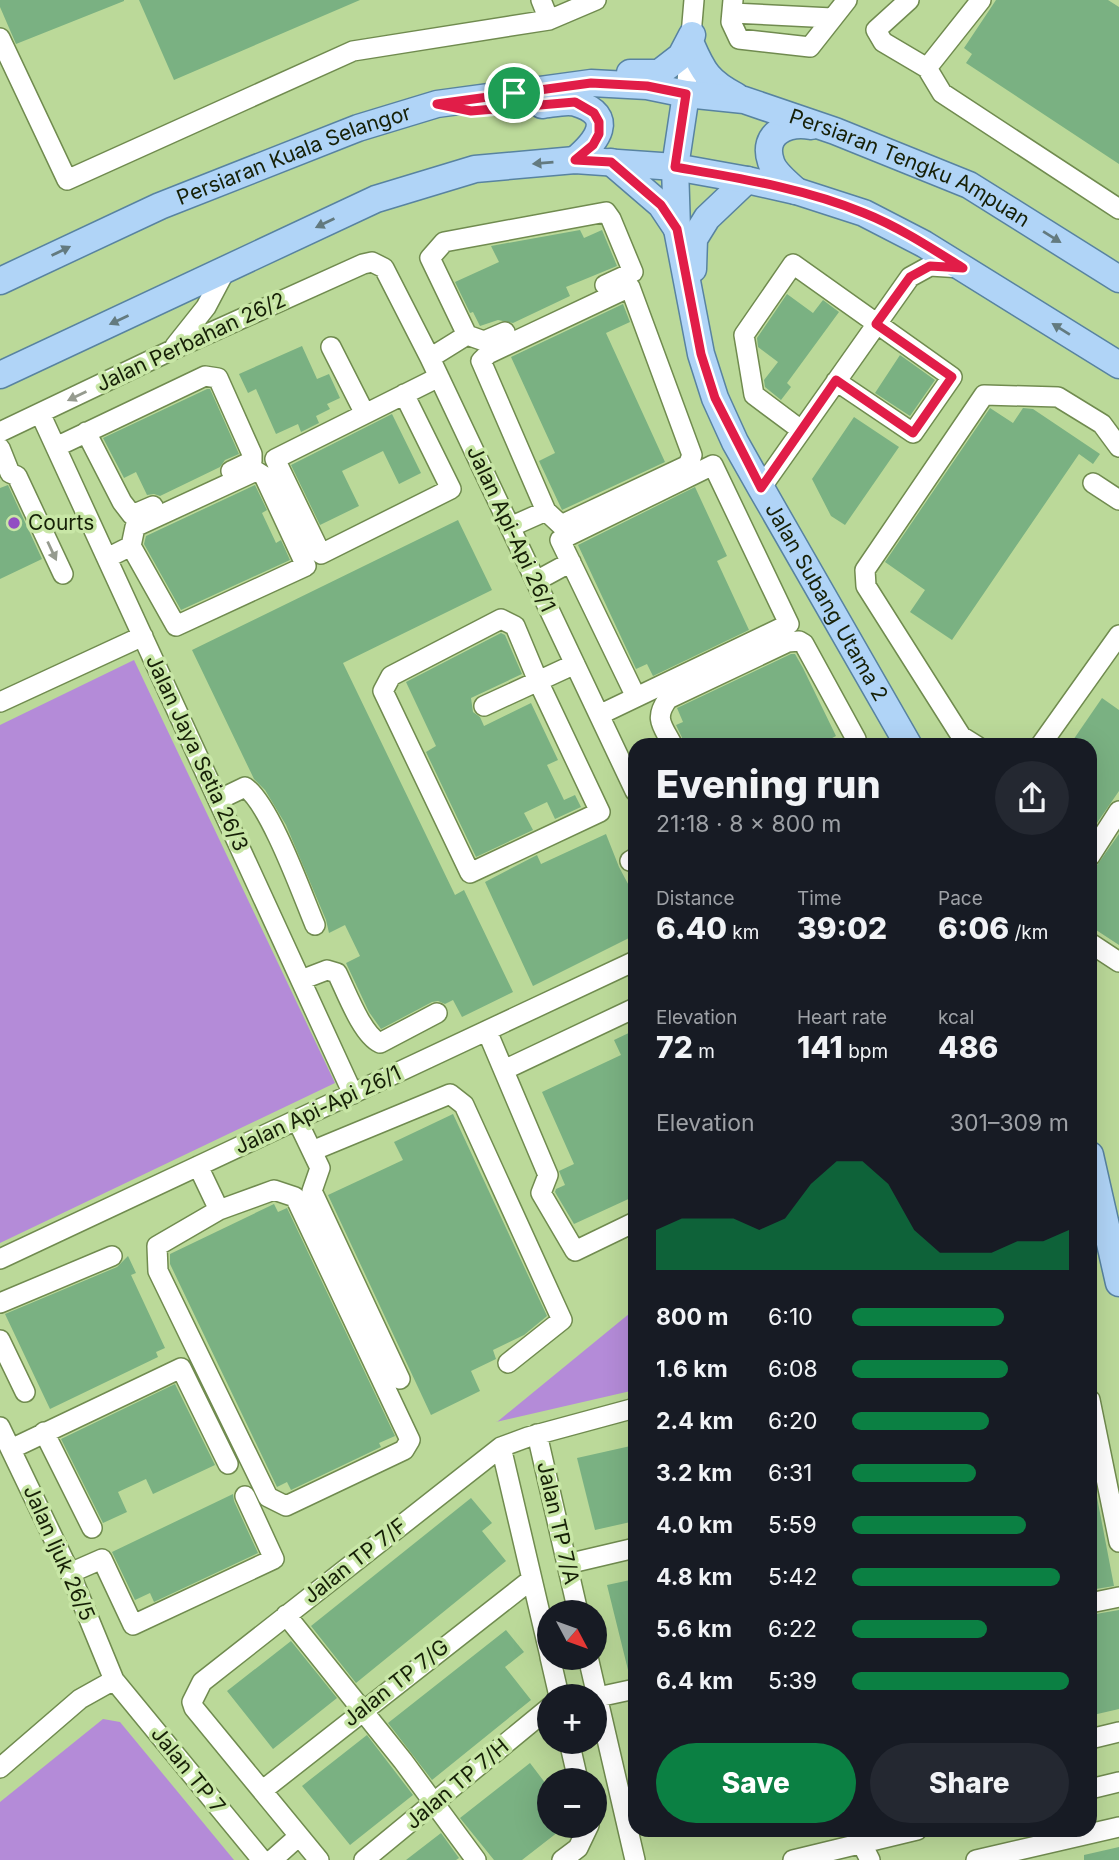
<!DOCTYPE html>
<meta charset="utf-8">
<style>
:root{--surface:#171b24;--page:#242831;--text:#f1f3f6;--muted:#9ea1a6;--accent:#0b8043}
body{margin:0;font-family:Inter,sans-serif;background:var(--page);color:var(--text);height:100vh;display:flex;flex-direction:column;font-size:26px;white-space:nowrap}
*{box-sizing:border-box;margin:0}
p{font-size:23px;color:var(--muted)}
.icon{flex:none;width:38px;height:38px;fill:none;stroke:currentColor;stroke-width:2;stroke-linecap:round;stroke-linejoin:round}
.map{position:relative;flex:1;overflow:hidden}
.sheet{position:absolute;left:628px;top:738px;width:469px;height:1099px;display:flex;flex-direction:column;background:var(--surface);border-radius:21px;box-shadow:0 7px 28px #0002}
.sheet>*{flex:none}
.needle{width:46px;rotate:131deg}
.fabs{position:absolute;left:537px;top:1600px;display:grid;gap:14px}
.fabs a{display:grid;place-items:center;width:70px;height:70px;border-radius:50%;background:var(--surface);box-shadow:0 7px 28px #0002;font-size:35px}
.pin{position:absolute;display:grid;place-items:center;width:60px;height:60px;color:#fff;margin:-30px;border:4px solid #fff;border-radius:50%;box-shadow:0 2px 7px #0007}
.round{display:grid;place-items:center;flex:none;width:74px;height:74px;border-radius:37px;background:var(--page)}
.summary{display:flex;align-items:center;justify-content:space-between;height:119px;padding:0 28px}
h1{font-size:38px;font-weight:800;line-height:52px}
.figures{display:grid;grid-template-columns:repeat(3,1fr);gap:10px;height:119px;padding:7px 28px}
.figures div{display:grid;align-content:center}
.figures b{font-size:30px;font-weight:800}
.figures small{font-size:19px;font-weight:400}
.figures p{font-size:19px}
.chart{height:196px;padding:14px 28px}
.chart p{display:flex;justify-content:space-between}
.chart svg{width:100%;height:126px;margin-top:7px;fill:var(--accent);opacity:.7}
.primary-button{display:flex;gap:14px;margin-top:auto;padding:14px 28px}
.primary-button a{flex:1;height:80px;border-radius:42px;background:var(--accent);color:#fff;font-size:28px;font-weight:800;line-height:80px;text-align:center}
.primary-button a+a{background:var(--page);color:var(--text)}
ul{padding:0 28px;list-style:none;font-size:23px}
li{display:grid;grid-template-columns:112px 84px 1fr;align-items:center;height:52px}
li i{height:18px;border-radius:9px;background:var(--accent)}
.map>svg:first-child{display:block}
</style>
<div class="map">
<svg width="1119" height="1860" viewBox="0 0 1119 1860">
<rect width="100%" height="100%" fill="#bbd999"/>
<!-- green -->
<path fill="#b48bd8" d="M134 660 335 1083 0 1243V725Z
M635 1309V1390L496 1422H497Z
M103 1719 120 1722 234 1860H0V1802Z"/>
<!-- building -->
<path fill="#7ab182" d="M0 0H124V1L16 44 0 7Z
M139 0H360L174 80Z
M996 0H1108L1119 7V164L966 63 972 54 964 48Z
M580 230 584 238 602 230 617 266 566 287 570 296 513 323 498 320 480 326 473 312 470 313 455 282 499 262 491 246Z
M787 294 813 313 823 300 839 312 787 383 791 387 781 400 765 387 764 380 778 362 758 347 757 338Z
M623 304 630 322 606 333 665 462 562 510 539 461 555 453 511 357Z
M302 346 317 379 329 374 340 398 327 404 330 409 316 416 319 423 301 432 298 424 276 434 256 389 248 393 239 374Z
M900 355 935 380 910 416 875 393Z
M207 389H210L239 454 225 460 220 467 160 496 154 494 147 495 136 472 124 478 103 438Z
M990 408 1013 423 1023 408 1033 409 1100 454 1093 464 1079 454 952 640 910 612 925 590 885 562Z
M392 414 421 473 399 484 383 451 342 471 359 506 320 525 291 465Z
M854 417 899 447 845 525 831 516 812 479Z
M8 485 42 559 0 579V488Z
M255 485 267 510 262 513 276 543 281 540 290 560 181 610 144 544 146 536Z
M695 487 727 556 717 561 749 630 653 676 647 664 636 669 578 545Z
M458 520 492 590 343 663 455 895 464 890 513 992 462 1017 453 1000 445 1004 438 1001 432 1002 381 1029 369 1012 346 963 360 956 345 925 329 933 326 920 286 825 265 790 254 779 192 650Z
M501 633 505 635 522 674 471 698 473 712 480 717 484 726 531 703 558 760 547 765 564 800 575 795 581 807 555 819 547 802 524 813 533 830 476 857 426 752 436 746 406 682Z
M791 654H795L803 668 836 736 817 746H686L676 725 683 722 677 708Z
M1102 698 1119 710V791L1090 833V746H1069Z
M606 834 619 867 635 897V935L533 986 485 882 537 855 541 864Z
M1119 834V945L1090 926V875Z
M635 1030V1196L574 1224 555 1192 556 1189 565 1185 559 1171 574 1164 542 1092 621 1055 614 1040Z
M453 1114 547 1316 524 1335 493 1350 496 1359 471 1371 480 1391 431 1415 328 1195 403 1160 394 1142Z
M274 1204 278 1212 287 1208 395 1436 379 1443 381 1447 291 1490 287 1482 277 1487 170 1264V1254Z
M128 1256 136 1273 131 1275 165 1348 156 1352 158 1357 50 1409 5 1314 117 1267Z
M175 1384 215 1465 153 1494 146 1479 118 1492 127 1512 103 1523 61 1439Z
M635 1445V1521L595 1530 577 1458Z
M1096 1492 1114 1586 1090 1590V1493Z
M233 1494 234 1501 258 1553 154 1602 150 1593 135 1600 112 1552Z
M471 1498 492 1523 482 1531 506 1561 356 1683 311 1626Z
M635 1579V1677L630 1678 607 1585Z
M1119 1610V1709L1093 1715 1090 1700V1615Z
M506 1630 524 1652 505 1667 531 1700 432 1780 388 1723Z
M291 1641 337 1698 273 1749 227 1691Z
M367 1735 413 1795 350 1845 302 1786Z
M530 1763 549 1788 541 1795 550 1807V1825H567L522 1860H494L460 1818Z
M441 1833 459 1858 456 1860H406Z
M1119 1847V1860H1084V1855Z"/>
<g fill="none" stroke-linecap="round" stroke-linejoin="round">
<!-- minor casing -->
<g stroke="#708b4f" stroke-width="22">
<path id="minor" d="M541 0 549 20
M733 0 731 22 739 39 810 47 847 0
M909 0 876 30 883 42 927 68
M981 0 927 68 942 93 1119 209
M732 13 832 18
M0 38 67 180 353 51 549 20 596 0
M686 94 694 0
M630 287 692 455 688 465 561 525 546 511 481 361 488 354Z
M467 335 484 341 505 332
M175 346 206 307 225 271
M331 347 365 414
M430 358 467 335 430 258 444 242 606 212 611 219 633 272 605 285
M404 394 451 489 321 554 275 459 439 377
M40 413 353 1094
M801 430 754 395 744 335 793 264 952 377 913 433 836 381
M0 432 172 350 363 264 372 262 384 268 430 358 635 791
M86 432 122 502 132 515 153 506
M56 447 205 376 218 378 252 454V461L231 471
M0 448 10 473 17 476 63 574
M1093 483 1119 500
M761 488 910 277 930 266 962 268
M510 527 546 511
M107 558 131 546 135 527 256 471 264 476 306 566 176 626 131 546
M536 581 571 562
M501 619 515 626 538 681 600 812 470 873 383 691 391 676Z
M0 702 143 636
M484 706 575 664
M599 715 789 624 713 465 560 540 636 697
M673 746C663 726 653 719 668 699L788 642 799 641 804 644 856 739
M977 746 961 736 866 586 865 570 984 395 1058 397 1102 424 1119 447
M1040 746 1119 635
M218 800 245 787C270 804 302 894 315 925
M1090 856 1119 811
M630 861 635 858
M1090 943 1119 962
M301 980 327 970 337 973C346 991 362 1035 380 1043L437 1013
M487 1031 548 1175 541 1193 575 1251 635 1222
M504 1070 635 1008
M297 1120 320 1168 312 1191 400 1379
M312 1151 450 1094 464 1105 562 1320 508 1363
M198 1166 219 1210 274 1190 295 1197 410 1440 404 1450 286 1506 268 1497 158 1271 157 1246 219 1210
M0 1259 635 961
M0 1303 112 1256
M0 1340 25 1392
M1090 1400 1119 1542
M0 1427 70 1573 114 1680 262 1860
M44 1432 92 1528
M537 1434 578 1612
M501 1447 550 1656
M11 1449 181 1368 228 1464
M567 1564 635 1548
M70 1573 102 1559 133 1625 274 1559 245 1496
M1090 1603 1119 1597
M286 1615 403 1761 476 1860
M550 1657 559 1696
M588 1657 635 1860
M598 1697 635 1689
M1090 1739 1119 1732
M569 1741 578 1780
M0 1768 80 1699 114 1680
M1090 1789 1119 1782
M263 1790 532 1579
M862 1844 870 1860
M272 1860 299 1836
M319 1860 194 1708 192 1702 202 1682 501 1447 528 1437 635 1408
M364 1860 550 1707
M562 1860 578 1848 589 1825
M793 1860 917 1830
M976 1860 1119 1827"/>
</g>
<!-- major casing -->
<g stroke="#5883a0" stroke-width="29">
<g id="major">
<path d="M691 44C703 72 709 82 736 96"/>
<path d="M630 73H659L681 56 692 35"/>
<path id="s1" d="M686 94 675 167 677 229 701 354 715 398 735 442 761 488 909 746"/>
<path d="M542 105C552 104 567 100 576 103 618 116 596 142 575 160"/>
<path d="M611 162 661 205 677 229"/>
<path d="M796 191C788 183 774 173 771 162 761 133 788 122 811 126"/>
<path d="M693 269 694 239 707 218 747 180"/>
<path id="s2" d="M0 281 160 206 358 128 437 104 591 83 647 86 686 94 744 100 835 131 969 185 1119 279"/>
<path d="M0 375 376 199 475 169 575 160 675 167 747 180 796 191 864 213 924 244 1119 365"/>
<path d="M1090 1155 1119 1283"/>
</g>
</g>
<!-- minor -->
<use href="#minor" stroke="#fff" stroke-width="19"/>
<!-- major -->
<use href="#major" stroke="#b0d4f7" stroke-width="26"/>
</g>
<!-- one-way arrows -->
<defs><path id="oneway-solid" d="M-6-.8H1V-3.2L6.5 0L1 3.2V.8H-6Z" transform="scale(1.75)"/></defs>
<g fill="#637a7f">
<use href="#oneway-solid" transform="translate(543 163) rotate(175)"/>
<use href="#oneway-solid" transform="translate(325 223) rotate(154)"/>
<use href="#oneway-solid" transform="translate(1052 237) rotate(32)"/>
<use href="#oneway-solid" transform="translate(61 251) rotate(-26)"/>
<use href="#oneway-solid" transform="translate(119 320) rotate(155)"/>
<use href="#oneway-solid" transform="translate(1061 329) rotate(-148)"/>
</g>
<g fill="#969b8f">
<use href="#oneway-solid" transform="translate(77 396) rotate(154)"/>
<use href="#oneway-solid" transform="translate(52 551) rotate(65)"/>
</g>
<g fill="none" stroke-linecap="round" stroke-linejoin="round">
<!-- route casing -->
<g stroke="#fff" stroke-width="14">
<path id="route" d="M591 83 647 86 686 94 675 167C738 178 804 188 864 213 899 227 931 248 963 268L930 266 910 277 876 324 952 377 913 433 836 380 761 488 715 398 701 354 677 229 661 205 611 162 575 160 593 145 599 134V122L594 113 575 102 471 111 437 104Z"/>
</g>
<!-- route -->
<use href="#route" stroke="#e11d48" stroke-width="9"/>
</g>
<!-- markers -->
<circle fill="#924ec3" stroke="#c8e6a6" stroke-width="2.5" cx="14" cy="523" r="7"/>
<g text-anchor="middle" stroke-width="7" stroke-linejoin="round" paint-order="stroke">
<!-- street labels -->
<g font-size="21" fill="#162007" stroke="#c8e6a6">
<text dy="7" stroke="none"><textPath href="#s2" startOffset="320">Persiaran Kuala Selangor</textPath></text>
<text dy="7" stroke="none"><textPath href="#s2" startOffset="961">Persiaran Tengku Ampuan</textPath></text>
<text transform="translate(191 342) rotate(-25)" y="7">Jalan Perbahan 26/2</text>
<text transform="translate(511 529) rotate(65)" y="7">Jalan Api-Api 26/1</text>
<text dy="7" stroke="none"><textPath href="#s1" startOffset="542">Jalan Subang Utama 2</textPath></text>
<text transform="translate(197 753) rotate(65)" y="7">Jalan Jaya Setia 26/3</text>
<text transform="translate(318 1110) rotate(-25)" y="7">Jalan Api-Api 26/1</text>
<text transform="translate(558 1523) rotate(77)" y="7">Jalan TP 7/A</text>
<text transform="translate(59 1553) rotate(66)" y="7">Jalan Ijuk 26/5</text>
<text transform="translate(355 1561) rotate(-38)" y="7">Jalan TP 7/F</text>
<text transform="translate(396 1683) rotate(-38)" y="7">Jalan TP 7/G</text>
<text transform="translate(188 1770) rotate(51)" y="7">Jalan TP 7</text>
<text transform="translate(457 1784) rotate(-40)" y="7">Jalan TP 7/H</text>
</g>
<!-- poi labels -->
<g font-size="21" fill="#162007" stroke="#c8e6a6" text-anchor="start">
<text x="28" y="530">Courts</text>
</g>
</g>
</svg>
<div class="fabs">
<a><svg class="needle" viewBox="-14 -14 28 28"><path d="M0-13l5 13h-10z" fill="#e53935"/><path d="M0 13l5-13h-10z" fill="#9ea1a6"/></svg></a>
<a>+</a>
<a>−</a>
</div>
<div class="pin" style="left:514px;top:93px;background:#1e9e55"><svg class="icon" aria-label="arrive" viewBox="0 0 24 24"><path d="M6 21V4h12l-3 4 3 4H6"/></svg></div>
<section class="sheet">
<div class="summary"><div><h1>Evening run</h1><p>21:18 · 8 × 800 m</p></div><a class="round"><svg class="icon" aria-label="share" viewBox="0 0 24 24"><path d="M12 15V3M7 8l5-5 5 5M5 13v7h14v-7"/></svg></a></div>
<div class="figures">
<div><p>Distance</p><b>6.40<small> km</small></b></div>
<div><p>Time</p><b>39:02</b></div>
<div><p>Pace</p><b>6:06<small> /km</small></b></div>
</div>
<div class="figures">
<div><p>Elevation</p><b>72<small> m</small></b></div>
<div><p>Heart rate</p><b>141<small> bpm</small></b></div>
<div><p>kcal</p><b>486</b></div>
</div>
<div class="chart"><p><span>Elevation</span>301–309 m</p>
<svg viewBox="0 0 160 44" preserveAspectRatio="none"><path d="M0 44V30L10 26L20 26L30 26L40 30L50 26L60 14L70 6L80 6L90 14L100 30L110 38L120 38L130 38L140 34L150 34L160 30V44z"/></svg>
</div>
<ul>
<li><b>800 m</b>6:10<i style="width:70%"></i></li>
<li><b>1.6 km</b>6:08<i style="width:72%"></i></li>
<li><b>2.4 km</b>6:20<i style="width:63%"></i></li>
<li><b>3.2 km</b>6:31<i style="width:57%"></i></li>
<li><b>4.0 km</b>5:59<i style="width:80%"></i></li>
<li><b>4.8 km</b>5:42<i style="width:96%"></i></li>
<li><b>5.6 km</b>6:22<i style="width:62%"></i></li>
<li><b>6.4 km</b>5:39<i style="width:100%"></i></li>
</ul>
<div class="primary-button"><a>Save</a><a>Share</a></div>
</section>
</div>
